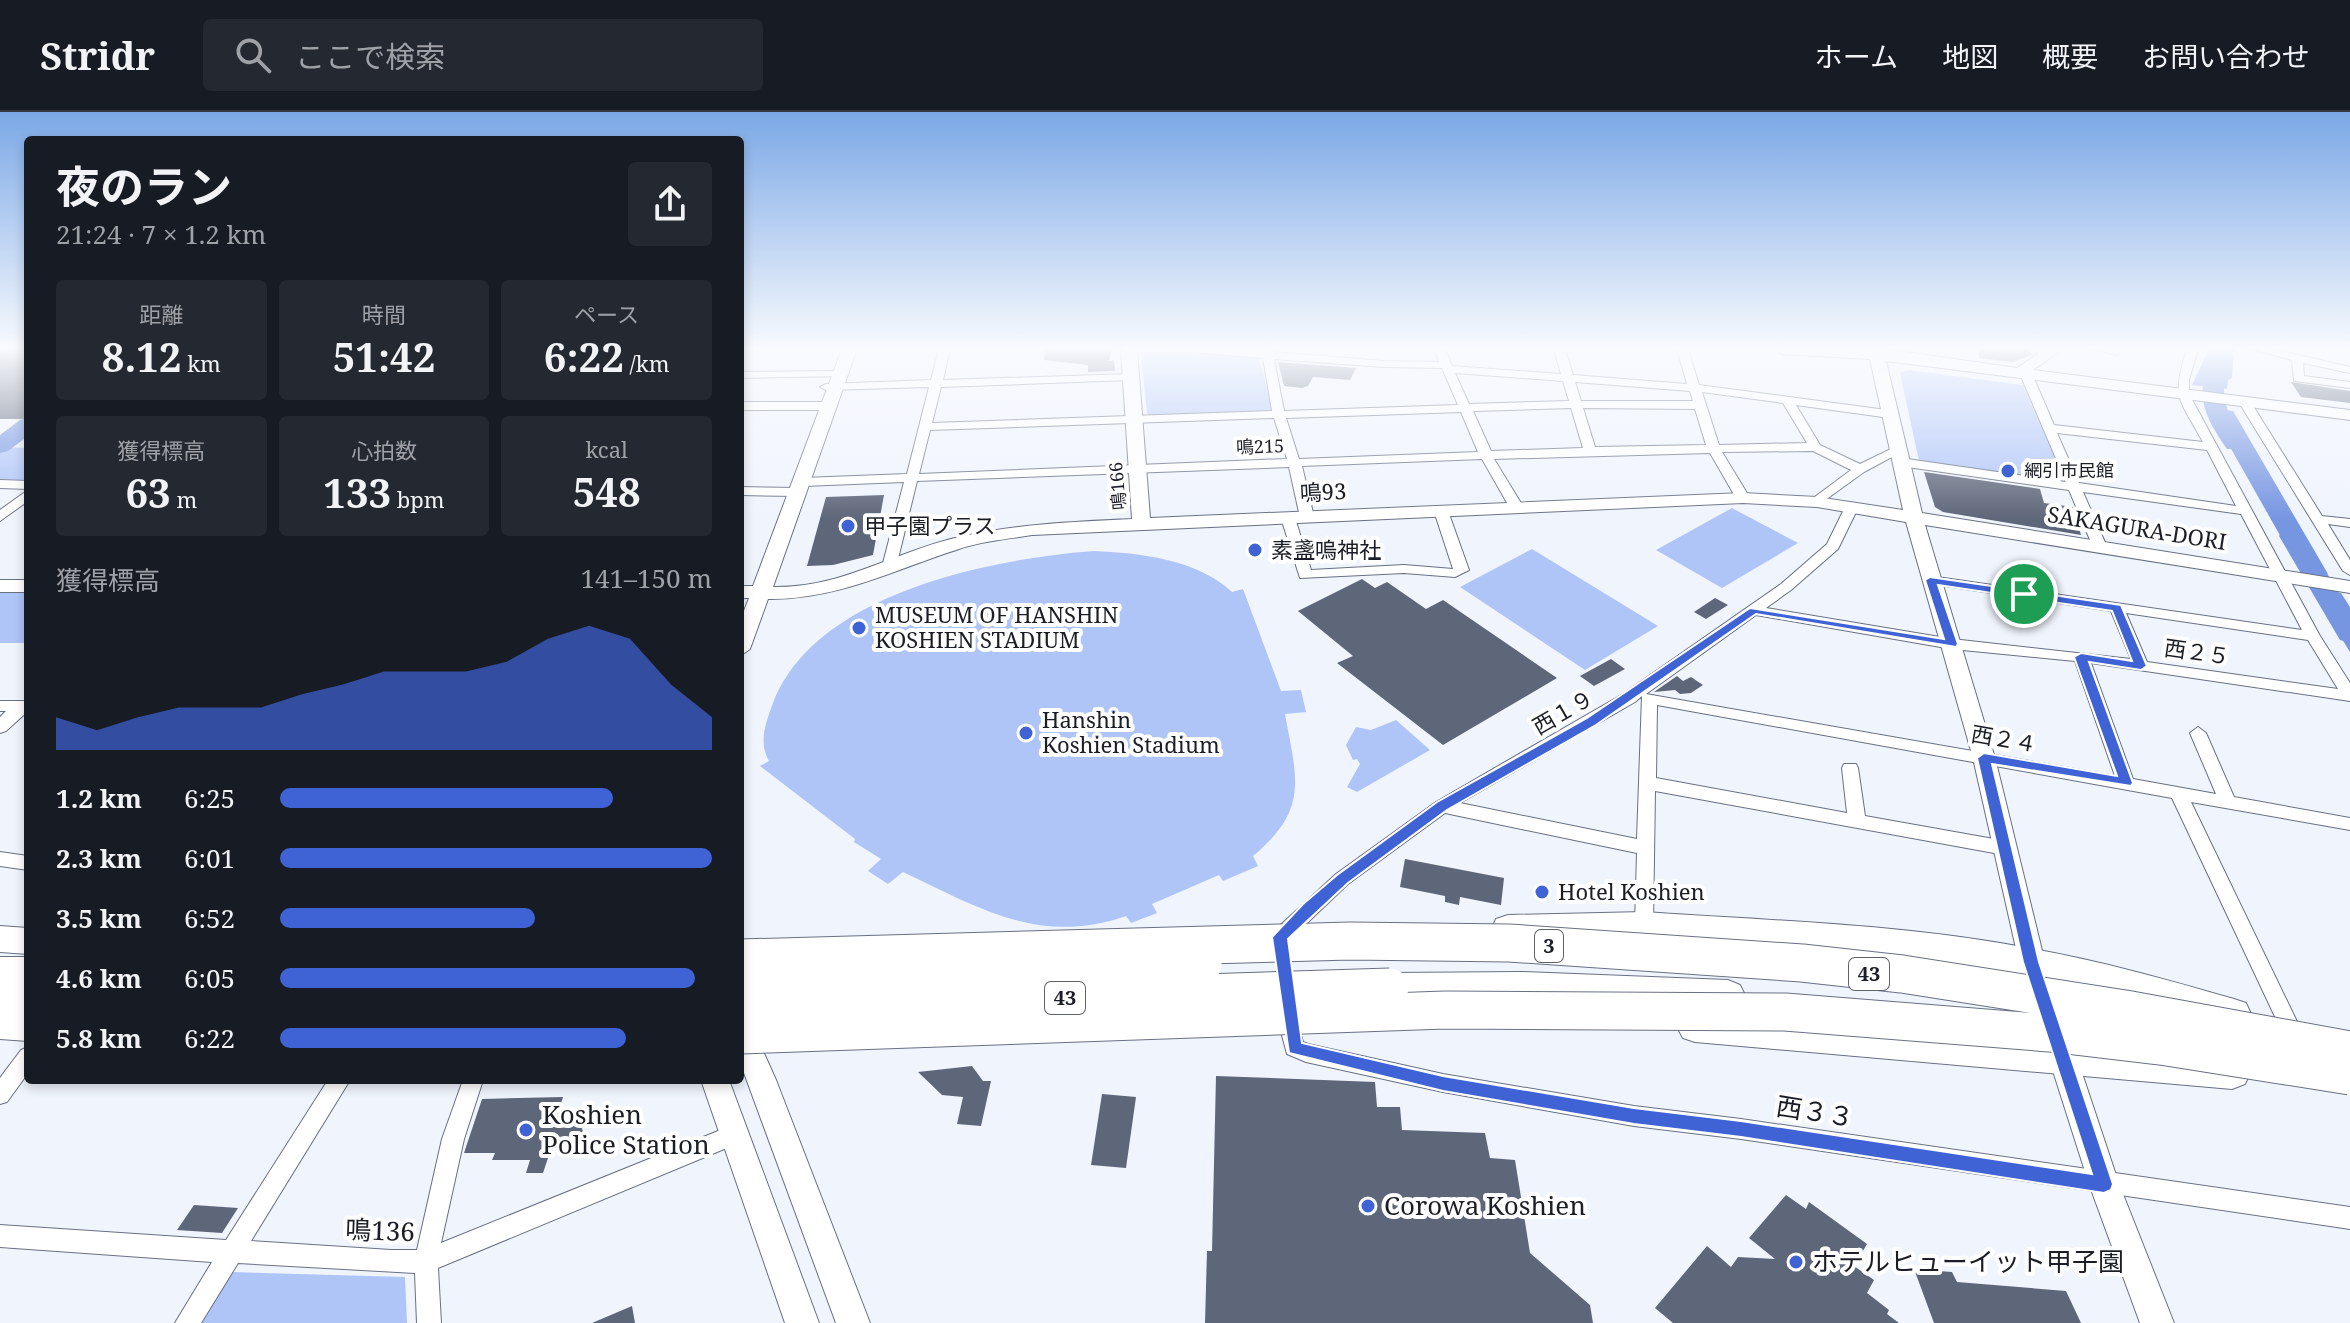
<!DOCTYPE html>
<html lang="ja">
<meta charset="utf-8">
<style>
:root{--surface:#171b24;--page:#242831;--text:#f1f3f6;--muted:#9ea1a6;--line:#363941;--accent:#3f63d5}
body{margin:0;font-family:"Noto Serif","Noto Sans JP",serif;background:var(--page);color:var(--text);height:100vh;display:flex;flex-direction:column;font-size:30px;white-space:nowrap}
*{box-sizing:border-box;margin:0}
p{font-size:26px;color:var(--muted)}
.icon{flex:none;width:44px;height:44px;fill:none;stroke:currentColor;stroke-width:2;stroke-linecap:round;stroke-linejoin:round}
.map{position:relative;flex:1;overflow:hidden}
.details{position:absolute;left:24px;top:24px;width:720px;height:948px;display:flex;flex-direction:column;background:var(--surface);border-radius:8px;box-shadow:0 4px 12px #0003}
.details>*{flex:none}
.pin{position:absolute;display:grid;place-items:center;width:68px;height:68px;color:#fff;margin:-34px;border:4px solid #fff;border-radius:50%;box-shadow:0 2px 8px #0007}
.round{display:grid;place-items:center;flex:none;width:84px;height:84px;border-radius:8px;background:var(--page)}
.summary{display:flex;align-items:center;justify-content:space-between;height:136px;padding:0 32px}
h1{font-size:44px;font-weight:700;line-height:60px}
.stats{display:grid;grid-template-columns:repeat(3,1fr);gap:12px;height:136px;padding:8px 32px}
.stats div{display:grid;align-content:center;border-radius:8px;background:var(--page);text-align:center}
.stats b{font-size:40px;font-weight:700}
.stats small{font-size:22px;font-weight:400}
.stats p{font-size:22px}
.chart{height:224px;padding:16px 32px}
.chart p{display:flex;justify-content:space-between}
.chart svg{width:100%;height:144px;margin-top:8px;fill:var(--accent);opacity:.7}
ul{padding:0 32px;list-style:none;font-size:26px}
li{display:grid;grid-template-columns:128px 96px 1fr;align-items:center;height:60px}
li i{height:20px;border-radius:10px;background:var(--accent)}
header{display:flex;align-items:center;gap:48px;box-sizing:border-box;height:112px;padding:0 40px;background:var(--surface);border-bottom:2px solid var(--line)}
header strong{font-size:38px}
nav{display:flex;gap:44px;margin-inline-start:auto;font-size:28px}
.search{width:560px;height:72px;background:var(--page);display:flex;align-items:center;gap:20px;box-sizing:border-box;padding:0 28px;border-radius:8px;color:var(--muted);font-size:30px}
.map>svg:first-child{display:block}
</style>
<header>
<strong>Stridr</strong>
<div class="search"><svg class="icon" aria-label="search" viewBox="0 0 24 24"><circle cx="10" cy="10" r="6"/><path d="M15 15l6 6"/></svg>ここで検索</div>
<nav><a>ホーム</a><a>地図</a><a>概要</a><a>お問い合わせ</a></nav>
</header>
<div class="map">
<svg width="2350" height="1211" viewBox="0 0 2350 1211">
<rect width="100%" height="100%" fill="#f0f4fd"/>
<!-- green -->
<path fill="#afc5f8" d="M1146 238 1254 245 1260 248 1272 298 1269 301 1151 305 1147 301 1141 241Z
M1908 258 2023 273 2065 369 1919 349 1900 261Z
M0 335 28 336V369H0Z
M1732 396 1798 431 1722 476 1656 438Z
M1532 437 1658 514 1585 558 1460 475Z
M1094 439C1139 441 1197 447 1232 480L1243 477 1281 579 1301 578 1306 600 1285 602C1297 668 1309 697 1253 744L1258 754 1223 769 1219 763 1152 792 1157 801 1131 811 1126 804C1040 834 979 796 903 760L888 772 868 759 881 747 854 730 855 727 760 654 769 649C758 631 766 610 773 591 815 481 991 447 1094 439Z
M0 480H28V531H0Z
M1396 608 1430 638 1357 680 1347 675 1360 652 1357 647 1353 648 1346 633 1356 615 1371 618Z
M232 1160 405 1165 407 1211H202Z"/>
<!-- water -->
<path fill="#7796e2" d="M2209 237H2234L2232 266 2228 268 2227 277 2192 273Z
M2208 296 2233 299 2328 462 2299 457Z
M2311 477 2341 481 2350 495V540Z"/>
<g fill="none" stroke-linecap="round" stroke-linejoin="round">
<!-- river -->
<path fill="#7796e2" fill-rule="evenodd" d="M2212 237H2232C2218 282 2222 294 2247 332L2243 337H2227C2200 298 2196 283 2212 237Z
M28 306V324L8 339 0 341V323L20 308Z
M2292 416 2301 419 2350 499V531L2340 528 2279 424 2283 419Z"/>
</g>
<!-- building -->
<path fill="#5e6679" d="M0 237H28V307H0Z
M1045 237H1112L1109 249 1114 248 1115 259 1088 260V253L1044 248Z
M1979 237H2026L2033 242 2013 250 1979 246Z
M1278 250 1356 256 1350 268 1313 265 1308 274 1302 276 1284 274Z
M2291 270 2350 279V291L2301 285Z
M1924 360 2040 377 2044 391 2073 395 2081 423 1943 400 1935 395Z
M884 383 873 443 833 453 807 454 826 385Z
M1362 467 1375 476 1387 470 1426 497 1443 488 1557 566 1443 633 1337 551 1353 544 1298 499Z
M1715 486 1728 493 1706 507 1694 500Z
M1611 547 1625 557 1594 574 1580 564Z
M1677 564 1683 569 1691 565 1703 573 1691 581 1680 582 1675 578 1654 580Z
M1405 747 1504 766 1501 793 1460 785 1459 793 1445 790V784L1400 775Z
M972 954 983 969H991L981 1014 957 1012 963 985 942 983 918 960Z
M1216 964 1375 970 1377 995H1400L1402 1018 1485 1021 1490 1046 1515 1048 1530 1141 1590 1193 1593 1211H1205L1207 1139H1212Z
M1102 982 1136 985 1126 1056 1091 1053Z
M563 985 559 998 577 1001 585 1026 578 1032 551 1037 543 1061H526L530 1048H492L495 1041H464L482 987Z
M1786 1083 1806 1097 1809 1090 1867 1132 1854 1154 1874 1168 1867 1181 1889 1198 1887 1202 1899 1211H1673L1655 1196 1707 1134 1731 1155 1738 1145 1775 1147 1749 1126Z
M194 1093 238 1096 222 1121 177 1118Z
M1914 1157 1952 1160 1957 1170 2066 1179 2081 1211H1934Z
M632 1194 635 1211H592Z"/>
<g fill="none" stroke-linecap="round" stroke-linejoin="round">
<!-- street casing -->
<g stroke="#687083" stroke-width="2">
<path id="street" d="M939 237H950L943 268 1130 262 1136 265 1130 268 941 275 932 311 1272 299 1263 246 1190 240 1185 237H1273V240L1384 249 1439 250 1434 237H1445L1452 254 1561 262 1554 237H1565L1573 263 1687 272 1677 237H1688L1699 273 1894 299 1896 302 1890 306 1796 293 1820 333 1860 352 1893 336H1901L1903 339 1864 360 1817 394 1812 393V387L1851 358 1813 339 1722 340 1750 386 1743 390 1736 386 1710 341 1494 347 1524 396 1517 400 1510 396 1482 347 1302 354 1314 405 1307 409 1300 405 1289 355 917 369 896 455 889 459 882 455 904 370 803 374 797 370 803 366 907 362 929 275 826 278 820 275 826 272 931 268ZM1274 247 1384 255 1442 256 1458 293 1284 299ZM1455 261 1563 269 1569 289 1469 292ZM1575 270 1690 279 1693 289H1581ZM1702 280 1783 291 1807 331 1719 333ZM1571 296 1583 336 1491 339 1473 299ZM1583 296 1695 297 1706 333 1595 335ZM1461 300 1478 340 1299 347 1286 306ZM1274 306 1287 347 919 362 930 318Z
M2029 237H2046L2055 242 2049 245Z
M2092 237H2124L2117 243Z
M2187 237H2198L2189 268V282L2320 524 2350 571V589L2091 551 2133 667 2216 682 2190 621 2198 615 2206 621 2234 685 2350 706V718L2191 690 2302 920 2299 926 2292 929 2285 926 2172 686 1657 593 1656 666 1847 701 1842 656 1844 652H1856L1858 656 1865 704 2005 729 2011 731 2014 736 2011 741 2005 743 1655 679 1653 813 1651 818 1644 821 1637 818 1635 813 1637 741 1445 701 1348 772 1287 830 1280 833 1273 830 1271 825 1273 820 1336 762 1436 690 1623 582 1781 472 1827 432 1846 393H1856L1858 396 1838 437 1791 478 1766 496 1952 527 2131 547 2111 499 1925 471 1923 468 1925 465 1930 464 2302 518 2241 402 2083 380 2107 435 2100 439 2093 435 2069 378 1900 354 1894 350 1900 346 2066 370 2020 262 2026 259 2032 262 2054 313 2203 330C2179 286 2171 287 2187 237ZM2057 321 2207 338 2236 394 2079 371ZM2126 501 2308 528 2338 577 2147 550ZM1756 503 1952 537 2075 549 2115 664 1646 582ZM1642 584 1637 727 1460 691 1635 590Z
M2252 237H2273L2350 255V261L2303 251 2304 264 2350 270V276L2294 269 2292 248Z
M842 259 848 262 846 264 740 266V260Z
M2244 285 2250 289 2322 404 2350 407V415L2328 412 2350 448V463L2343 459 2238 289Z
M740 290H831L837 294 831 298H740Z
M0 368 28 369V377L0 376Z
M740 375 798 376 804 380 798 384 740 383Z
M28 378V389L0 409V398Z
M1441 395 1448 399 1469 458 1455 465 1404 461 1300 466 1281 406 1288 402 1295 406 1311 458 1404 453 1453 457 1434 399Z
M0 589H28V599L6 619 0 621V605L6 599H0Z
M0 740 28 744V758L0 754Z
M1290 907 1297 910 1303 930 1308 932 1443 962 1634 994 1741 1007 2350 1095V1117L1741 1027 1634 1014 1443 980 1306 950 1287 942 1280 916 1283 910Z
M28 935V961L7 990 0 992V966L21 938Z
M328 968H350L251 1129 391 1138H417L442 1027 463 968H483L464 1027 441 1131 733 1013 741 1016 744 1023 741 1030 438 1156 441 1211H417L415 1161 238 1151 201 1211H175L212 1150 0 1135V1113L226 1128Z"/>
</g>
<!-- secondary casing -->
<g stroke="#687083" stroke-width="2">
<path id="secondary" d="M842 237H857L773 475C842 476 892 441 955 426 1014 412 1072 410 1132 407L1121 237H1137L1150 406 1743 381 1817 385 1903 398 1870 247 1782 242 1775 237H1884L2017 256 2045 237H2063L2033 258 2350 298V308L1886 249 1922 401 2350 469V481L1925 413 1995 646 2048 863 2044 871 2035 874 2026 871 2022 863 1973 646 1906 410 1817 395 1743 391 1032 423C1008 427 982 429 959 437 896 457 837 488 768 487L750 537 740 544V509L749 486H740V474H753Z
M0 468H28V480H0Z
M740 906 750 910 776 968 870 1211H836L740 950Z
M2060 925 2070 928 2074 937 2119 1072 2174 1211H2140L2089 1072 2046 937 2050 928Z
M701 968H729L819 1211H785Z"/>
</g>
<!-- highway casing -->
<g stroke="#687083" stroke-width="2">
<path id="highway" d="M1644 800C1773 809 1905 812 2033 837 2101 849 2168 868 2234 887L2246 891 2251 902 2246 913 2234 917 2157 893 2031 864 1876 843 1644 826 1508 829 1496 825 1492 816 1496 807 1508 803Z
M0 814 28 816V842L0 840Z
M0 845H28V929L0 927Z
M1522 860 1728 868 1740 873 1745 883 1740 893 1728 898 1522 888 1390 889 1378 885 1373 875 1378 865 1390 861Z
M1695 900 2232 945 2245 950 2250 961 2245 972 2232 977 1695 930 1683 926 1677 915 1683 904Z"/>
</g>
<!-- street -->
<use href="#street" fill="#fff" fill-rule="evenodd"/>
<!-- secondary -->
<use href="#secondary" fill="#fff" fill-rule="evenodd"/>
<!-- highway -->
<use href="#highway" fill="#fff" fill-rule="evenodd"/>
<!-- highway-bridge casing -->
<g stroke="#687083" stroke-width="39" stroke-linecap="butt">
<path id="highway-bridge" d="M740 846 1350 829 1509 831 1802 851 1902 862 2125 897 2350 938
M740 871 1203 852
M740 896 1390 875
M740 923 1445 898 1785 900 2049 921 2167 935 2350 964"/>
</g>
<!-- highway-bridge -->
<use href="#highway-bridge" stroke="#fff" stroke-width="37"/>
</g>
<!-- sky -->
<linearGradient id="sky" x2="0" y2="1"><stop stop-color="#7ba8e6"/><stop offset="0.58" stop-color="#f8fafe"/><stop offset="1" stop-color="#f8fafe" stop-opacity="0"/></linearGradient>
<rect width="2350" height="407" fill="url(#sky)"/>
<!-- route -->
<path fill="#3f63d5" stroke="#fff" stroke-width="2" fill-rule="evenodd" d="M1930 465 2121 493 2147 554 2141 558 2089 550 2133 671 2131 674 1992 652 2039 850 2113 1072 2111 1078 2104 1081 1741 1025 1634 1012 1443 979 1289 941 1272 825 1303 792 1337 763 1437 690 1587 606 1750 496 1944 527 1925 468ZM1938 473 2112 499 2132 549 2081 541 2074 545 2117 664 1984 641 1977 646 2023 850 2092 1062 1741 1009 1634 996 1443 964 1302 931 1288 827 1348 771 1447 698 1596 613 1756 502 1956 535 1958 532Z"/>
<!-- markers -->
<g fill="#3f63d5" stroke="#fff" stroke-width="3">
<circle cx="2008" cy="359" r="8"/>
<circle cx="848" cy="414" r="8"/>
<circle cx="1255" cy="438" r="8"/>
<circle cx="859" cy="516" r="8"/>
<circle cx="1026" cy="621" r="8"/>
<circle cx="1542" cy="780" r="8"/>
<circle cx="526" cy="1018" r="8"/>
<circle cx="1368" cy="1094" r="8"/>
<circle cx="1796" cy="1150" r="8"/>
</g>
<g text-anchor="middle" stroke-width="8" stroke-linejoin="round" paint-order="stroke">
<!-- far-street labels -->
<g font-size="18" fill="#1b1e26" stroke="#fff">
<text transform="translate(1260 335) rotate(-2)" y="6">鳴215</text>
<text transform="translate(1118 374) rotate(-95)" y="6">鳴166</text>
</g>
<!-- far-poi labels -->
<g font-size="18" fill="#1b1e26" stroke="#fff" text-anchor="start">
<text x="2024" y="365">網引市民館</text>
</g>
<!-- shield labels -->
<g fill="#fff" stroke="#5f6267" stroke-width="2">
<rect x="1535" y="818" width="28" height="32" rx="6"/>
<rect x="1849" y="846" width="40" height="32" rx="6"/>
<rect x="1045" y="870" width="40" height="32" rx="6"/>
</g>
<g font-size="20" font-weight="bold" fill="#1b1e26">
<text x="1549" y="841">3</text>
<text x="1869" y="869">43</text>
<text x="1065" y="893">43</text>
</g>
<!-- street labels -->
<g font-size="22" fill="#1b1e26" stroke="#fff">
<text transform="translate(1323 380) rotate(-3)" y="8">鳴93</text>
<text transform="translate(2137 416) rotate(9)" y="8">SAKAGURA-DORI</text>
<text transform="translate(2197 540) rotate(8)" y="8">西２５</text>
<text transform="translate(1563 600) rotate(-30)" y="8">西１９</text>
<text transform="translate(2004 627) rotate(10)" y="8">西２４</text>
</g>
<!-- poi labels -->
<g font-size="22" fill="#1b1e26" stroke="#fff" text-anchor="start">
<text x="864" y="422">甲子園プラス</text>
<text x="1271" y="446">素盞嗚神社</text>
<text x="875" y="511">MUSEUM OF HANSHIN<tspan x="875" dy="25">KOSHIEN STADIUM</tspan></text>
<text x="1042" y="616">Hanshin<tspan x="1042" dy="25">Koshien Stadium</tspan></text>
<text x="1558" y="788">Hotel Koshien</text>
</g>
<!-- near-street labels -->
<g font-size="26" fill="#1b1e26" stroke="#fff">
<text transform="translate(1815 1000) rotate(9)" y="9">西３３</text>
<text transform="translate(380 1119) rotate(2)" y="9">鳴136</text>
</g>
<!-- near-poi labels -->
<g font-size="26" fill="#1b1e26" stroke="#fff" text-anchor="start">
<text x="542" y="1012">Koshien<tspan x="542" dy="30">Police Station</tspan></text>
<text x="1384" y="1103">Corowa Koshien</text>
<text x="1812" y="1159">ホテルヒューイット甲子園</text>
</g>
</g>
</svg>
<div class="pin" style="left:2024px;top:482px;background:#1e9e55"><svg class="icon" aria-label="arrive" viewBox="0 0 24 24"><path d="M6 21V4h12l-3 4 3 4H6"/></svg></div>
<section class="details">
<div class="summary"><div><h1>夜のラン</h1><p>21:24 · 7 × 1.2 km</p></div><a class="round"><svg class="icon" aria-label="share" viewBox="0 0 24 24"><path d="M12 15V3M7 8l5-5 5 5M5 13v7h14v-7"/></svg></a></div>
<div class="stats">
<div><p>距離</p><b>8.12<small> km</small></b></div>
<div><p>時間</p><b>51:42</b></div>
<div><p>ペース</p><b>6:22<small> /km</small></b></div>
</div>
<div class="stats">
<div><p>獲得標高</p><b>63<small> m</small></b></div>
<div><p>心拍数</p><b>133<small> bpm</small></b></div>
<div><p>kcal</p><b>548</b></div>
</div>
<div class="chart"><p><span>獲得標高</span>141–150 m</p>
<svg viewBox="0 0 160 44" preserveAspectRatio="none"><path d="M0 44V34L10 38L20 34L30 31L40 31L50 31L60 27L70 24L80 20L90 20L100 20L110 17L120 10L130 6L140 10L150 24L160 34V44z"/></svg>
</div>
<ul>
<li><b>1.2 km</b>6:25<i style="width:77%"></i></li>
<li><b>2.3 km</b>6:01<i style="width:100%"></i></li>
<li><b>3.5 km</b>6:52<i style="width:59%"></i></li>
<li><b>4.6 km</b>6:05<i style="width:96%"></i></li>
<li><b>5.8 km</b>6:22<i style="width:80%"></i></li>
</ul>
</section>
</div>
